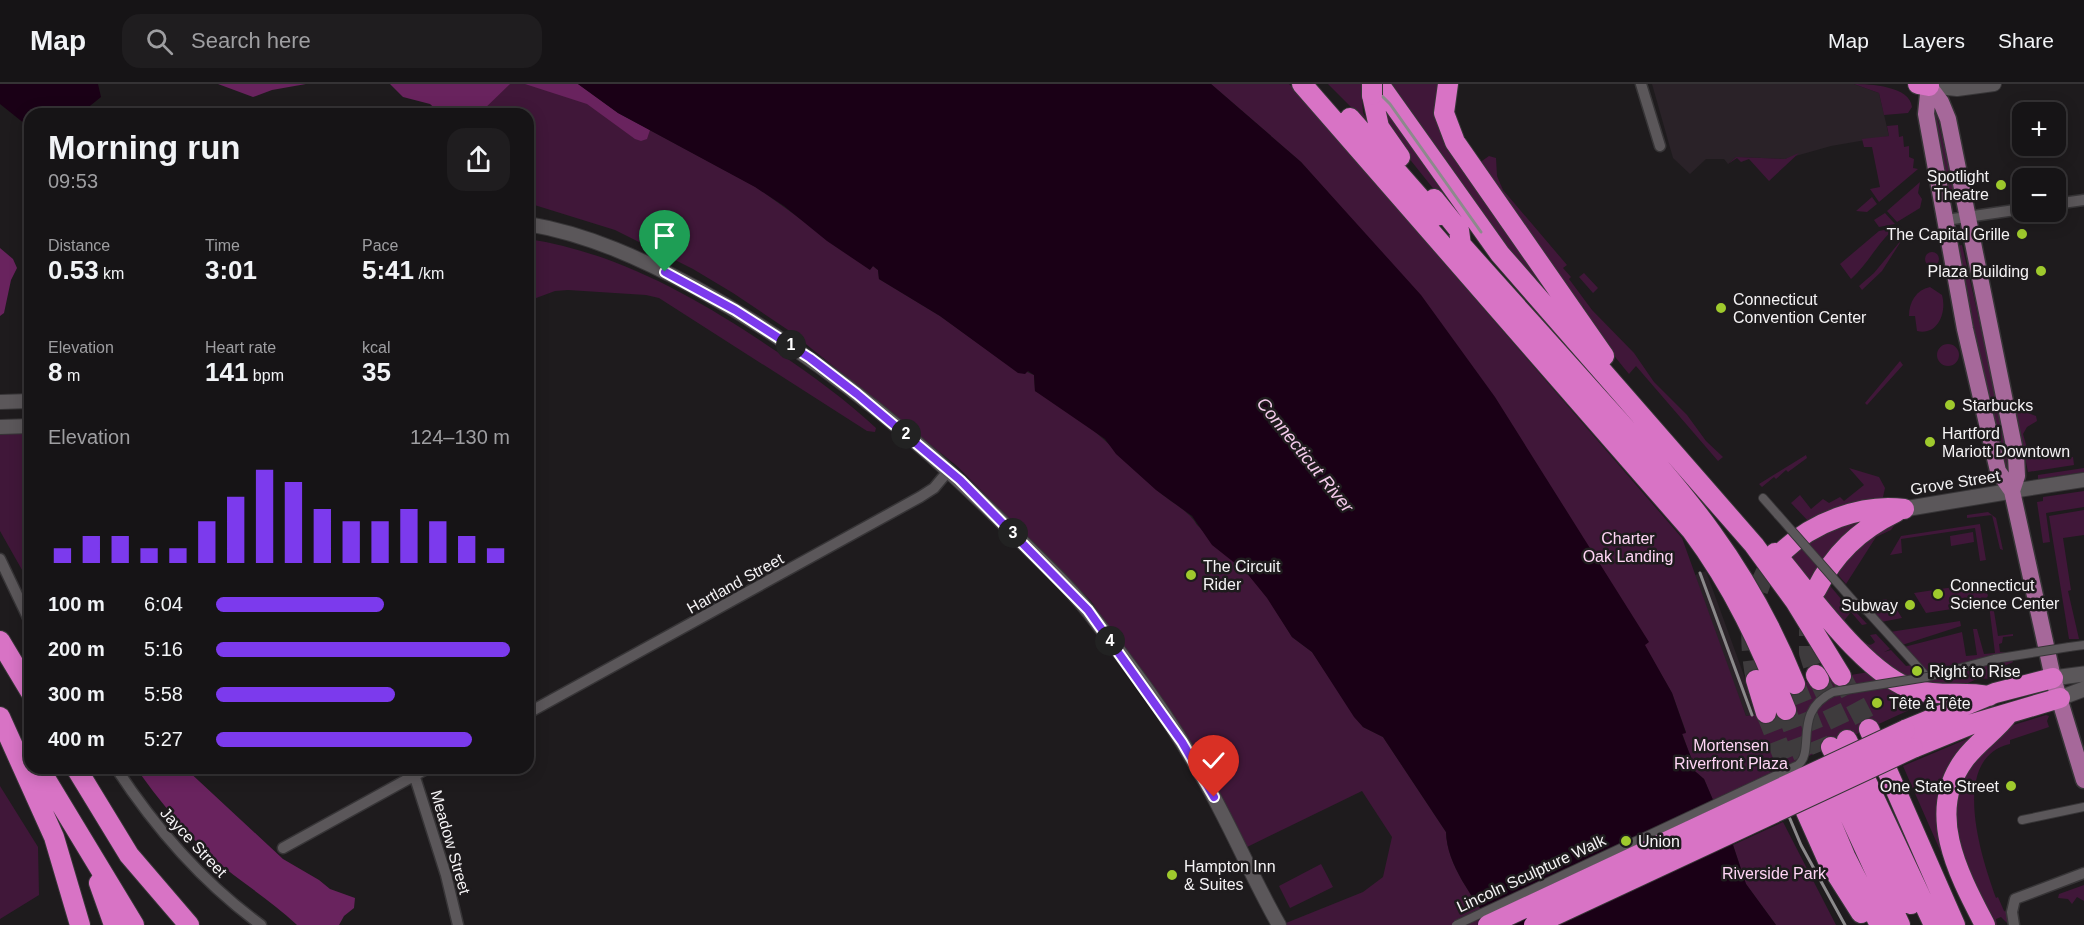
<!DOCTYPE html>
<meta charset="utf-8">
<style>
:root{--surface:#161416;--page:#1f1d1f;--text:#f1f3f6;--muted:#9e9ea1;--line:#353335;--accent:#7c3aed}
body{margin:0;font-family:Helvetica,sans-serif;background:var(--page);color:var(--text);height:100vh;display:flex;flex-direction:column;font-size:22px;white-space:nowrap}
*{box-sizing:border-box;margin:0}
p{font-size:20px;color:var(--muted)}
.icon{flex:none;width:33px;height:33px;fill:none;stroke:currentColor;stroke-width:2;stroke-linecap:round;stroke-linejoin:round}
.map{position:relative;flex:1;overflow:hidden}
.sheet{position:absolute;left:24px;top:24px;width:510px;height:666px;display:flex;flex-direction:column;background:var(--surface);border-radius:18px;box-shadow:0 3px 15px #0003,0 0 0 2px var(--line)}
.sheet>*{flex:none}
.controls{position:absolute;left:2012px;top:18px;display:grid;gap:12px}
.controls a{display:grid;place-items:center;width:54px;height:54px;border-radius:12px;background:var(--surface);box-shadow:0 3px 15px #0003,0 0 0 2px var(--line);font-size:30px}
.pin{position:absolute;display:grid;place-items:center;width:51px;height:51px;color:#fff;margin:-62px -26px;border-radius:50% 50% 50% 0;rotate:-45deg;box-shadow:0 0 6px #0007}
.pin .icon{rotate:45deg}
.km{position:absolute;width:30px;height:30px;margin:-15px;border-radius:50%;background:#222;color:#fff;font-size:16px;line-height:30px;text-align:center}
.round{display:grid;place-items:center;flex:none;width:63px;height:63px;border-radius:18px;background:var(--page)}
.summary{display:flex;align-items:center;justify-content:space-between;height:102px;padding:0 24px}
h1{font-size:33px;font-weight:600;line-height:45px}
.metrics{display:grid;grid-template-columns:repeat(3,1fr);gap:9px;height:102px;padding:6px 24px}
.metrics div{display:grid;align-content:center}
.metrics b{font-size:26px;font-weight:600}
.metrics small{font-size:16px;font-weight:400}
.metrics p{font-size:16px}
.chart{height:168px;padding:12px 24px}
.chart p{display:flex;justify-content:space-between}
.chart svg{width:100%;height:108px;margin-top:6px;stroke:var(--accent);stroke-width:6}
ul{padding:0 24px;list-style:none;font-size:20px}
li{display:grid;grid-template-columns:96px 72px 1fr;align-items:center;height:45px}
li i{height:15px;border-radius:8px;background:var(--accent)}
header{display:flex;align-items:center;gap:36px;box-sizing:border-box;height:84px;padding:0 30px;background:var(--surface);border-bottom:2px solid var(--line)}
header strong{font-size:28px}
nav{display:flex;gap:33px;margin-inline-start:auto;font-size:21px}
.search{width:420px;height:54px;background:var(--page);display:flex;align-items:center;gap:15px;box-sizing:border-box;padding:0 21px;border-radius:18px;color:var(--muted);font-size:22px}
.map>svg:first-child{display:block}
</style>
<header>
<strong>Map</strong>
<div class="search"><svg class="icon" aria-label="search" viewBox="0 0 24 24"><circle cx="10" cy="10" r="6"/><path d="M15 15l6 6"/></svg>Search here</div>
<nav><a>Map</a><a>Layers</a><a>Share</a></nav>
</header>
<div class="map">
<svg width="2084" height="841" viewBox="0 0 2084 841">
<rect width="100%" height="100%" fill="#1e1b1d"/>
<!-- built -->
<path fill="#2a2228" d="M1652 0H1854L1879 9 1889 52 1831 62 1785 75 1736 73 1728 80 1724 75H1706L1690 90 1673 74Z
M1706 487 1758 630 1746 632 1721 566 1695 491Z"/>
<!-- green -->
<path fill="#401739" d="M407 0H578L618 29 756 103 870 185 873 182 878 186 879 195 940 232 1004 278 1034 291 1035 307C1083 330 1118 370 1156 405 1169 418 1188 425 1197 441L1246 488 1268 514 1292 553 1312 568 1363 643 1383 653 1446 748C1447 782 1473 812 1491 841H1281L1363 808 1383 793 1392 753 1362 707 1243 765 1219 717 1223 715 1193 661 1091 517 958 383 791 248 733 209 693 185 615 146 528 119V30H443Z
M1211 0H1289L1314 25 1334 52 1682 454 1746 632 1792 625 1784 602 1887 585 1859 556C1866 556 1868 565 1875 558L1870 551 1876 550 1890 565 1884 568 1891 566 1906 582 1919 580 1904 563 1962 548 1966 572 1977 571 1973 545H1977L1984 570 1995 569 1989 521H1993L1998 552 2013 550V552L2003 553 2002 559 1999 560 2000 568 2011 569 2013 578 1988 590 1990 595 1979 594 1713 716 1704 695 1689 682 1693 680 1682 649 1686 648 1672 609 1644 561 1648 558 1339 121 1301 78Z
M1328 0H1361L1363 29 1372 44Z
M1392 0H1441L1437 17 1549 211 1510 166Z
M1854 0C1870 0 1910 2 1912 23L1908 29 1884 31 1879 9Z
M1379 17 1461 135 1460 138 1388 48Z
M1935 24 1956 112 1947 114 1931 25Z
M1898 41 1899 53 1903 52 1904 63 1909 62V73L1914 75 1913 84 1918 85 1879 118 1870 105 1880 103 1872 63H1864L1862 55 1889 52 1887 42Z
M1799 69 1769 97 1749 75 1741 78 1737 74 1728 80 1736 73 1785 75Z
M1489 72 1496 74 1497 92 1503 106 1567 181 1563 184 1571 193 1569 195 1592 226 1634 269 1654 298 1687 331 1706 357 1723 373 1718 377 1636 282 1629 290C1611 269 1596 247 1583 222L1579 225 1479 79Z
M1920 98 1918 109 1922 115 1920 124 1897 138 1887 127Z
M1872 113 1877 120 1867 128 1856 127Z
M1885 129 1895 140 1879 143 1874 136Z
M1895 144C1877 159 1869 179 1851 195L1840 180 1879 147Z
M1903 154 1882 187 1862 206 1859 202 1874 189Z
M528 155C621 169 702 217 779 269 813 292 846 316 876 344L875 348 867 347 659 214 646 211 568 206 555 207 528 217Z
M1962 161 2012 381 2005 383 1956 162Z
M1925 175a7 7 0 1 1 14 0a7 7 0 1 1-14 0Z
M1584 189 1598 204 1593 209 1579 193Z
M1930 203 1942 211C1947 228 1938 252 1917 247L1915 232H1909C1909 218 1916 206 1930 203Z
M1937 271a11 11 0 1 1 22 0a11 11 0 1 1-22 0Z
M1900 277 1903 281 1867 321 1865 319Z
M2015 324 2036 332 2037 337 2027 343 2023 350 2027 364 2036 369 2051 368 2052 376 2073 373 2074 381 2028 388Z
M30 349V500L0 447V350Z
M1806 371 1807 374 1788 388 1786 386 1776 395 1774 393 1762 403 1759 400Z
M1849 384 1879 393 1885 404 1883 413 1886 417 1810 439 1791 419 1800 411 1811 425 1823 415 1829 419 1840 413 1844 417 1864 401Z
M2084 384V388L2038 395V391Z
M2084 407V423L2046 429 2050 458 2043 459 2037 418 2043 417V413Z
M2084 426V451L2063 454 2071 506 2068 507 2079 555H2069L2049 432Z
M1988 428 1996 434 2003 466 2000 465 1992 431 1967 434V431Z
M1898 436 1891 446 1876 453 1846 500 1833 485 1844 470Z
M1860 437 1811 501 1784 470 1805 454Z
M1980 440 1986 476 1980 477 1975 444 1901 455 1902 469 1890 471 1901 452Z
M1973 448 1974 458 1951 462 1950 452Z
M1826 497 1852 528 1855 527 1867 540 1862 541 1851 528 1843 538 1819 511Z
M1981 499 1988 511 1987 514 1965 518V523L1926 529 1914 509Z
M1886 515 1894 521 1902 534 1881 538 1869 525 1874 524 1877 517Z
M1960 537 1961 542 1902 561 1890 548Z
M2046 631 2049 632 2047 637 2049 643 2010 656V660C1949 674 1981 773 1996 814L1998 813 2004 827 2008 828 2009 841 2001 833 1996 835 1997 841H1992L1955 753V711L1969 679 2010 642Z
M1974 652 1955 679 1952 779 1947 782 1903 682Z
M0 702 38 763 39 811 0 835Z
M1783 738 1836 841H1776L1746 800 1733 761Z
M1321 780 1333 803 1290 824 1279 802Z
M2084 801V817L2077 813 2072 820 2068 815 2058 814 2059 810Z"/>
<!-- forest -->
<path fill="#69235e" d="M218 0H306L272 6 253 13Z
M390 0H510L479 30H441L430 20 403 13Z
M525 0H578L618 29 650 46 647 55 641 57 635 55 587 20Z
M0 164 13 175 17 184 11 196 4 229 0 232Z
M136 684H185L283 775 319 796 330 805 355 814 354 824 344 832 339 841H297C270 815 238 797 211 772 183 746 158 715 136 684Z"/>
<!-- water -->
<path fill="#1a0016" d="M0 0H98L101 13 80 30H30V44L0 20Z
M578 0H1211L1301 78 1421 211 1495 313 1649 558 1645 561 1672 609 1686 649 1682 650 1694 681 1690 683 1704 695 1713 716 1709 718 1733 761 1746 800 1776 841H1491C1473 812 1447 782 1446 748L1383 653 1363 643 1354 633 1312 568 1292 553 1267 514 1246 488 1212 461 1192 432 1156 406 1116 370 1105 355 1035 307 1034 291 1028 287 1025 290 1018 289 940 232 879 195 878 186 873 182 870 186 827 157 784 122 755 103 618 29Z"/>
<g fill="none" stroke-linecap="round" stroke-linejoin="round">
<!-- motorway-tunnel -->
<path stroke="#3e3b3d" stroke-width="20" stroke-dasharray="20 10" stroke-linecap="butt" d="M1809 532V569L1816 591
M1841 592 1869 645
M1756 596C1747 553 1749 503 1779 469
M1819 596 1847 656
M1795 600 1822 667
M1786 626 1807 682
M1766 629 1790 690"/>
<!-- pedestrian casing -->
<g stroke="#373537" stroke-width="10">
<path id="pedestrian" d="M1763 414 1778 431
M1856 520 1867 527 1927 593
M2069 563 2084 561
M2022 736 2084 723"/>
</g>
<!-- minor casing -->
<g stroke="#373537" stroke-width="13">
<path id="minor" d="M1641 0 1660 62
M2055 120 2084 116
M1946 136 2022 125
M0 475 30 538
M528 629 920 413 934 404 949 386
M116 684C156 745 202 798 261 841
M412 684 446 791 458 841
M283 764 428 684
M2014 841 2012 828 2015 815 2084 789"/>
</g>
<!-- tertiary casing -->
<g stroke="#373537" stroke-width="16">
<path id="tertiary" d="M1929 2 1957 5 1994 0
M528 140C588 150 644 176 696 204 815 269 920 355 1015 451 1042 478 1072 505 1095 536 1131 583 1169 633 1198 685 1228 735 1250 790 1279 841
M0 318 30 317
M0 343 30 342
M2012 407 2084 396"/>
</g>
<!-- secondary casing -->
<g stroke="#373537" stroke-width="17">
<path id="secondary" d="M1904 425 2012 407
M2053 594 2084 590
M2060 614 2084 605"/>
</g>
<!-- primary casing -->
<g stroke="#373537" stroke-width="19">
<path id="primary" d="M1929 0 1926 30 1965 245 1998 387 2012 407 2053 594 2084 696
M1929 2 1941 18 1948 35 2016 372 2017 392 2012 407"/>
</g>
<!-- motorway casing -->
<g stroke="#373537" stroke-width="22">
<path id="motorway" d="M1302 0 1692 447C1733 502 1761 562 1786 626
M1379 0 1500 170 1754 461 1795 517 1841 592
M1448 0 1444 29 1455 58 1604 272
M1918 0 1929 2
M1372 11 1379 43 1400 73
M1350 34 1436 132
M1434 115 1459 146 1461 161
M1463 163C1509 214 1554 265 1600 316 1685 410 1747 480 1795 600
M1782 468C1812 439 1862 419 1904 425
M1775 469C1809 509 1866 592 1915 606 1940 613 1964 607 1989 612
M1816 506C1834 470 1859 446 1896 428
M0 557 30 607
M1816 591 1819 596
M1756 596 1766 629
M0 633 54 753 80 841
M1869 645 1955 841
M1905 646 1995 609 2053 594
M1847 656 1934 841
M1831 663 1911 820
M1913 664 1972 640 2060 614
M39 684 134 841
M76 684 129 771 189 841
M1812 694 1845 772 1880 841
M1794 701 1828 777 1861 829
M1836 702 1900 841
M99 799 114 841
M1985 841C1959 791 1925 729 1964 676 1977 658 1996 647 2009 629"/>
</g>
<!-- pedestrian -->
<use href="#pedestrian" stroke="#5b575a" stroke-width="8"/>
<!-- minor -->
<use href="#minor" stroke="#5b575a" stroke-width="10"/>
<!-- tertiary -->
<use href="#tertiary" stroke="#5b575a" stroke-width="14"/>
<!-- secondary -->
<use href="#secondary" stroke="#5b575a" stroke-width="15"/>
<!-- primary -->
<use href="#primary" stroke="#a6689a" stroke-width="16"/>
<!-- motorway -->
<use href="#motorway" stroke="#d873c5" stroke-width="20"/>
<!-- rail -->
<path stroke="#8c8a8c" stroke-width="3" d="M1370 0 1390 20 1481 148
M1700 489 1752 631
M1774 697 1801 761 1845 841"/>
<!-- pedestrian-bridge casing -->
<g stroke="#373537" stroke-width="10" stroke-linecap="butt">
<path id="pedestrian-bridge" d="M1778 431 1856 520
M1456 841 1798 681C1816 666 1792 628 1833 608L1927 593 1994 575 2069 563"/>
</g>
<!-- motorway-bridge casing -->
<g stroke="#373537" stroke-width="22" stroke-linecap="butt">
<path id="motorway-bridge" d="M1372 11V0
M1488 841 1905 646
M1534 841 1913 664"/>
</g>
<!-- pedestrian-bridge -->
<use href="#pedestrian-bridge" stroke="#5b575a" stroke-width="8"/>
<!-- motorway-bridge -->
<use href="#motorway-bridge" stroke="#d873c5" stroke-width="20"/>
</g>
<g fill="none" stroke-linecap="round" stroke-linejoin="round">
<!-- route casing -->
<g stroke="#fff" stroke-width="12">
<path id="route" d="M665 188 735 226 810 274 857 310 960 396 1088 526 1182 658 1214 713"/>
</g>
<!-- route -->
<use href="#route" stroke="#7c3aed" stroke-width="8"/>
</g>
<!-- markers -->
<g fill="#9fca2d" stroke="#1e1b1d" stroke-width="2">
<circle cx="2001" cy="101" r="6"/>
<circle cx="2022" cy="150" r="6"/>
<circle cx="2041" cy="187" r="6"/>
<circle cx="1721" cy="224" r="6"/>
<circle cx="1950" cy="321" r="6"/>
<circle cx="1930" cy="358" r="6"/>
<circle cx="1191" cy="491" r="6"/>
<circle cx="1938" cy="510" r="6"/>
<circle cx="1910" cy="521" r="6"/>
<circle cx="1917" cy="587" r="6"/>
<circle cx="1877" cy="619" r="6"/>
<circle cx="2011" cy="702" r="6"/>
<circle cx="1626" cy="757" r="6"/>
<circle cx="1172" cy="791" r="6"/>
</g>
<g text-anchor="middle" stroke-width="5" stroke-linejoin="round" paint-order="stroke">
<!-- poi labels -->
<g font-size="16" fill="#f5f3f5" stroke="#1e1b1d" text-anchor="start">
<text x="1989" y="98" text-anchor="end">Spotlight<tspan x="1989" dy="18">Theatre</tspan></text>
<text x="2010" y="156" text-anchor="end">The Capital Grille</text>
<text x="2029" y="193" text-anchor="end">Plaza Building</text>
<text x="1733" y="221">Connecticut<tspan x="1733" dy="18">Convention Center</tspan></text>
<text x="1962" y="327">Starbucks</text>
<text x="1942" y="355">Hartford<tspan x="1942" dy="18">Mariott Downtown</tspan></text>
<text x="1203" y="488">The Circuit<tspan x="1203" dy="18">Rider</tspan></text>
<text x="1950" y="507">Connecticut<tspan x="1950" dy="18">Science Center</tspan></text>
<text x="1898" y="527" text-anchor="end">Subway</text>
<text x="1929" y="593">Right to Rise</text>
<text x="1889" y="625">Tête à Tête</text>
<text x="1999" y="708" text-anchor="end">One State Street</text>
<text x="1638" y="763">Union</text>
<text x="1184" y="788">Hampton Inn<tspan x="1184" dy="18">&amp; Suites</tspan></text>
</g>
<!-- street labels -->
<g font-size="16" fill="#f5f3f5" stroke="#1e1b1d">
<text transform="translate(1955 398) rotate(-9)" y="6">Grove Street</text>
<text transform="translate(735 499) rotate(-29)" y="6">Hartland Street</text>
<text transform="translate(194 758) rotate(47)" y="6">Jayce Street</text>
<text transform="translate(451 758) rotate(74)" y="6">Meadow Street</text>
<text transform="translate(1531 789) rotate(-25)" y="6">Lincoln Sculpture Walk</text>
</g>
<!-- park labels -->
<g font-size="16" fill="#ffd5f5" stroke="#1e1b1d">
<text x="1628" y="460">Charter<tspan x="1628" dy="18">Oak Landing</tspan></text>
<text x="1731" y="667">Mortensen<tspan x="1731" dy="18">Riverfront Plaza</tspan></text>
<text x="1774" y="795">Riverside Park</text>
</g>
<!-- water labels -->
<g font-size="18" font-style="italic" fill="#f4cbeb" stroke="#1e1b1d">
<text transform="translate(1305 371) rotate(51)" y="6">Connecticut River</text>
</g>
</g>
</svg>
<div class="controls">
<a>+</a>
<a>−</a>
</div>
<div class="pin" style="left:665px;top:188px;background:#1e9e55"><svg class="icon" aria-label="arrive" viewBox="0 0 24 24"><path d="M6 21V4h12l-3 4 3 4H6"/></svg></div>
<div class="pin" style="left:1214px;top:713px;background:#d93025"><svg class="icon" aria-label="check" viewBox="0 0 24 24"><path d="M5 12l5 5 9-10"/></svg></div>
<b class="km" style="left:791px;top:261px">1</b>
<b class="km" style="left:906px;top:350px">2</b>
<b class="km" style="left:1013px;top:449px">3</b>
<b class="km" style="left:1110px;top:557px">4</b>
<section class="sheet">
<div class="summary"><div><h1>Morning run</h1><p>09:53</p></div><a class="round"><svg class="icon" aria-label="share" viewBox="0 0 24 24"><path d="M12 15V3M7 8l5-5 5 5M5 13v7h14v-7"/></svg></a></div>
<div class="metrics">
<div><p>Distance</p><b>0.53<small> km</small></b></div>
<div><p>Time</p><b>3:01</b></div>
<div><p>Pace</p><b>5:41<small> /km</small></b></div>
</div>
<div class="metrics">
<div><p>Elevation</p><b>8<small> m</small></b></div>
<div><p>Heart rate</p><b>141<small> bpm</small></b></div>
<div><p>kcal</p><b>35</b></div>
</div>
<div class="chart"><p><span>Elevation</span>124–130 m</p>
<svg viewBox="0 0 160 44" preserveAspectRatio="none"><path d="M5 44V38M15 44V33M25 44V33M35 44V38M45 44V38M55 44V27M65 44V17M75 44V6M85 44V11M95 44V22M105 44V27M115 44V27M125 44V22M135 44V27M145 44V33M155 44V38"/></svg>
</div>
<ul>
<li><b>100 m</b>6:04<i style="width:57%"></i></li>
<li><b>200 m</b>5:16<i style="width:100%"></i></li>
<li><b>300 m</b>5:58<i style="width:61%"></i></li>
<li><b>400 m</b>5:27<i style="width:87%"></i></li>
</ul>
</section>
</div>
